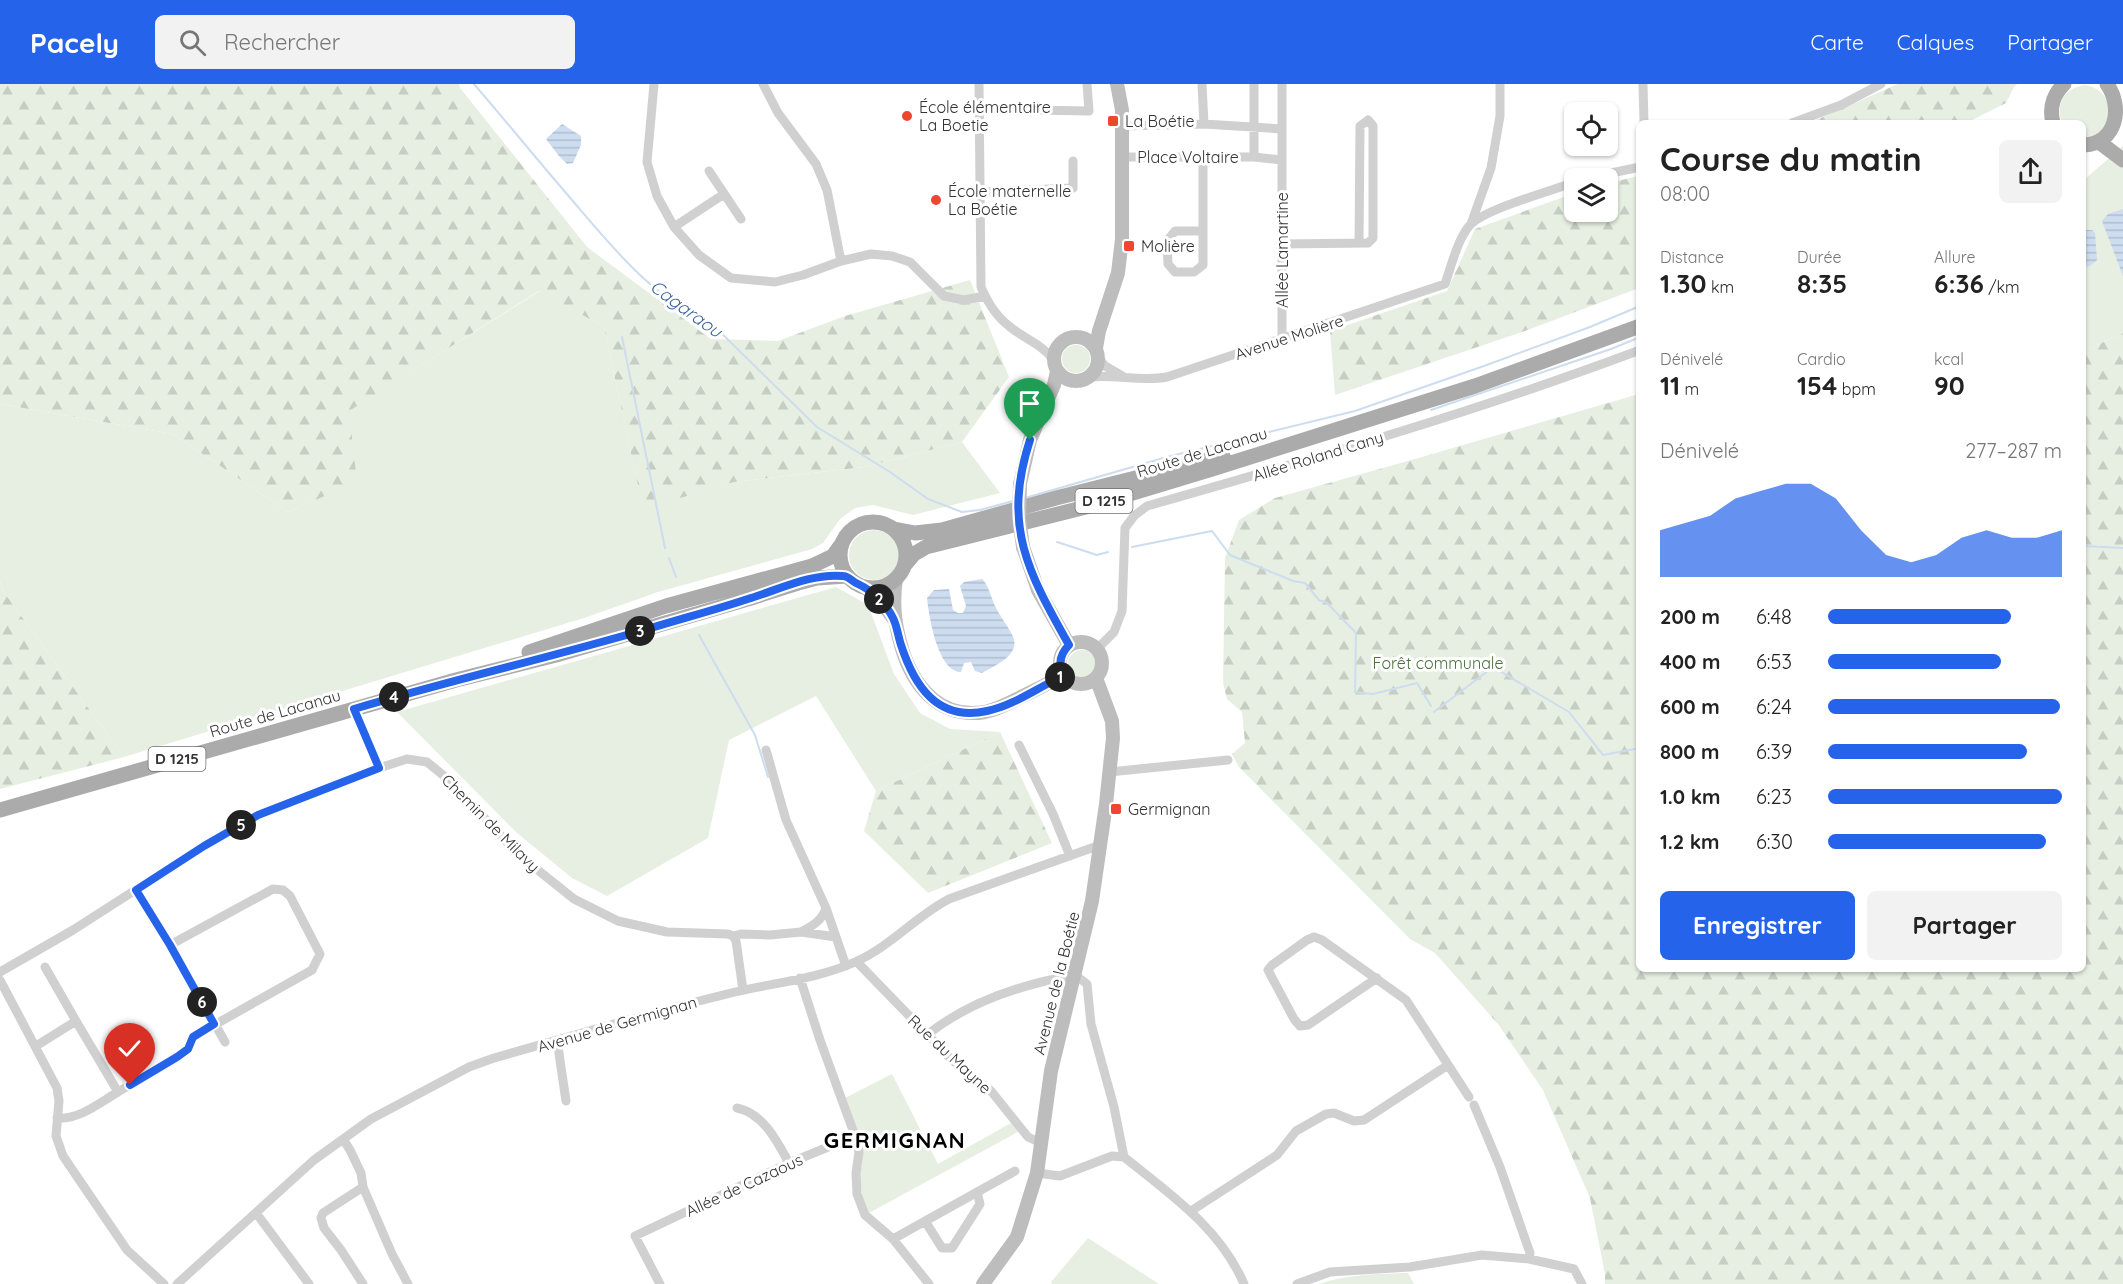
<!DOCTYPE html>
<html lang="fr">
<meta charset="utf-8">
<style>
:root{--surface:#fff;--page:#f2f2f2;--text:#222;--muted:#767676;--accent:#2563eb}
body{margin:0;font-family:Quicksand,sans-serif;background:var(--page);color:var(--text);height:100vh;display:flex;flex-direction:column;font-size:22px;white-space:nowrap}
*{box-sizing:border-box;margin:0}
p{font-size:20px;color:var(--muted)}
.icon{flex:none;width:33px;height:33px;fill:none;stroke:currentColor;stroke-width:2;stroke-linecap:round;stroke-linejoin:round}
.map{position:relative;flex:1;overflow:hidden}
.sheet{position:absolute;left:1636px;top:36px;width:450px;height:852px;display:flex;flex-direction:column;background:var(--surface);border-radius:9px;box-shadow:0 2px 4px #0004}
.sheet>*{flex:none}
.buttons{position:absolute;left:1564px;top:18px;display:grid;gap:12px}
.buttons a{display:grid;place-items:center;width:54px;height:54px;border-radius:9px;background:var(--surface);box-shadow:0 2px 4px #0004;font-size:30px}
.pin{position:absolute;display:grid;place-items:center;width:51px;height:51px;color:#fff;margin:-62px -26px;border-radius:50% 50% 50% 0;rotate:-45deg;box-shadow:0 0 6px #0007}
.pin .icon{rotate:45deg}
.km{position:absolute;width:30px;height:30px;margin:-15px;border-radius:50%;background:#222;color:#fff;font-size:16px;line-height:30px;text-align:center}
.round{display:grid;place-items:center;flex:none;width:63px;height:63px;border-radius:9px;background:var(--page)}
.summary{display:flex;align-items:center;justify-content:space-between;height:102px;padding:0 24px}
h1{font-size:33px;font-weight:700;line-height:45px}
.figures{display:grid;grid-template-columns:repeat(3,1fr);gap:9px;height:102px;padding:6px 24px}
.figures div{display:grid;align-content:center}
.figures b{font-size:26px;font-weight:700}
.figures small{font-size:16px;font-weight:400}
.figures p{font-size:16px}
.chart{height:168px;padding:12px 24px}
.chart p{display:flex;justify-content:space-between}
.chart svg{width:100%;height:108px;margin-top:6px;fill:var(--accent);opacity:.7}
.action{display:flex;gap:12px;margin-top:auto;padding:12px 24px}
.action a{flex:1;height:69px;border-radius:9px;background:var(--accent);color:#fff;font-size:24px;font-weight:700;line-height:69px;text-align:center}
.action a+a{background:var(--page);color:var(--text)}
ul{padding:0 24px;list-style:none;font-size:20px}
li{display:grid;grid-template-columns:96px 72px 1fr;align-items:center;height:45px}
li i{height:15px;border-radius:8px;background:var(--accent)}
header{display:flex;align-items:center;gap:36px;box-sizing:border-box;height:84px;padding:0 30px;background:var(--accent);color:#fff}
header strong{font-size:28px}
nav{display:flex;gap:33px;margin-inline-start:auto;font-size:21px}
.search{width:420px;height:54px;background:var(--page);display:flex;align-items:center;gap:15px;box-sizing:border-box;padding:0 21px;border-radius:9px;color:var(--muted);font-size:22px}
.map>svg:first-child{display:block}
</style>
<header>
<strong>Pacely</strong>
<div class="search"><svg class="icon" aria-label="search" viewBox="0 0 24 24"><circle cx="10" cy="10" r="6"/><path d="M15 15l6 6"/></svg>Rechercher</div>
<nav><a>Carte</a><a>Calques</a><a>Partager</a></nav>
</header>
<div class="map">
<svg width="2123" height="1200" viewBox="0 0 2123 1200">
<defs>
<pattern id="forest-firs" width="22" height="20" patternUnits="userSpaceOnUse" patternTransform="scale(1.5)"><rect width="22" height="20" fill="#e6efe1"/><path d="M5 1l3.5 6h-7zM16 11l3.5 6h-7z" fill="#c6cdc2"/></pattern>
<pattern id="water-rules" width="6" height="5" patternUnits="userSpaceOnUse" patternTransform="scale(1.5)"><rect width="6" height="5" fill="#cddcef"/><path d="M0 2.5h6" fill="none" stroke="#b0bdcd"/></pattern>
</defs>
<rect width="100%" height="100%" fill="#fff"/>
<!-- green -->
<path fill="#e6efe1" d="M2085 1C2119 7 2117 52 2084 53V39H2062C2055 19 2065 4 2085 1Z
M2123 62V249L2084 267V96Z
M540 207 604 243 643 424 734 398 864 383 962 358 1000 409 913 431 873 421 855 424 840 435 823 459 812 465 658 508 584 534 124 673 3 507 0 497V320L173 350 288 428 356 398 348 327Z
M1062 275a14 14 0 1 1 28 0a14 14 0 1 1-28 0Z
M849 471a25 25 0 1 1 50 0a25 25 0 1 1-50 0Z
M836 503 868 521 894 590 920 629 950 645 1000 648 876 707 816 612 729 656 708 754 607 812 572 794 517 749 397 628Z
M1068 580a14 14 0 1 1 28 0a14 14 0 1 1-28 0Z
M892 990 938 1080 1011 1039 1018 1048 867 1130 861 1121 862 1108 857 1092 858 1085 845 1014Z
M1088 1154 1159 1200H1052L1051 1198Z
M1408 1189 1414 1200H1319C1346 1190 1379 1190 1408 1189Z"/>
<!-- forest -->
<path fill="url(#forest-firs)" d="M0 0H459L460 4 587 163 711 255 778 257 845 232 970 196 1009 293 962 358 864 383 734 398 643 425 604 243 539 207 349 327 357 398 288 428 173 350 0 320Z
M1898 0H2017L2014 3 2006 19 1966 39H1809Z
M1639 92V204L1525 247 1335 311 1330 247 1447 207 1475 145 1575 109V128H1608V99Z
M2123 249V1200H1605V1190L1590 1114 1543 1006 1498 940 1435 869 1410 855 1239 683 1232 670 1245 659 1242 628 1227 615 1223 599 1225 474 1239 436 1275 414 1401 379 1639 310 1640 885H2084V267Z
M0 497 3 507 124 673 0 705Z
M1000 648 1052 759 928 809 864 747 876 707Z"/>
<!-- water -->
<path fill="url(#water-rules)" d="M562 40 581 52V61L573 79 567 80 559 72 546 55Z
M2123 125V192L2102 137 2108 130Z
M2084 146H2092L2095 149 2097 176 2090 182 2084 183Z
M982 495C989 501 991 515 996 524 1001 534 1009 543 1013 553 1021 571 994 582 982 589L975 587 971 578 964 579 961 588C938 588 929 533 927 514L934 506 949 505 953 526 958 529H963L966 522 960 502 964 498Z"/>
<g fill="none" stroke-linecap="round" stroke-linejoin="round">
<!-- stream -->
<path stroke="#cddcef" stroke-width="2" d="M474 0C505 36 535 73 566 109 608 158 651 214 712 240L817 343 890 388 928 415 962 428 980 426 1013 417
M622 253 665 464
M1431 326 1611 265 1640 253
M1025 414 1167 373 1355 327 1484 282 1590 243 1640 222
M1057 458 1097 471 1108 468
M2084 462 2123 464
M1132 463 1212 447 1230 471 1293 497 1305 499 1319 516 1327 519 1356 549 1355 608 1373 610 1417 599 1431 622
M669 474 676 493
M699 551 755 651 768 693
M1434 628 1493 583 1569 628 1603 671 1640 664"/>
<!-- minor -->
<path stroke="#d0d0d0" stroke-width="9" d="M654 0 647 78 657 112 674 143 699 171 731 194 775 198 803 191 841 177 871 170 892 172 910 178 944 212 964 216 985 212
M763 0 778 29 816 80 827 106 841 177
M979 0 981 203C987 217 997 233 1009 242 1024 255 1039 258 1054 276
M1202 0 1204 40
M1254 0V73L1282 76V0
M1643 0 1644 39
M979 25 1089 27 1087 0
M1792 39 1841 21 1881 0
M1121 42 1204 40 1282 45
M1121 73H1254
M709 87 741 135
M1587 94 1640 83
M980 108 1073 104V77
M1471 140 1491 84 1500 32V0
M674 143 724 110
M1202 147H1175L1167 157 1168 180 1175 188H1194L1203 181V74
M1281 160 1368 159 1373 154V42L1368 36 1360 42 1359 159
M1282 256V76
M1098 273 1105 282 1124 293
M1089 293C1115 290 1141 298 1167 293L1445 200C1451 183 1458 153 1471 140 1488 124 1551 107 1575 98
M1097 565 1114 548 1122 527 1125 444 1134 432 1147 422C1312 375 1478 327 1640 266
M353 625 379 684
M1019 661 1053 730 1070 772
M766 666 786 736 826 824 846 882
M1109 688 1228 676
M136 806 170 861 225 958
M801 848C812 842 822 837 826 824
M733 852 736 857 743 906
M857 878 953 977 991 1007 1028 1053 1043 1060
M0 888 73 846 204 762 258 731 379 684 407 675 427 678 449 696 519 771 574 815 618 837 667 848 728 850 733 852 741 850 770 851 801 848 836 853
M800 894 820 956 855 1052 859 1068 856 1089 857 1110 865 1131 893 1155 929 1200
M1377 894 1308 941 1300 942 1294 935 1268 886 1272 881 1307 856 1314 853 1322 856 1406 916 1469 1013
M0 896 57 1004 59 1017 56 1052 63 1072 127 1166 164 1200
M76 937 118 1008 177 973 188 965 193 953 312 886 320 870 290 812 283 806 273 805 170 861
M927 951C968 918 1023 900 1075 891L1087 900 1091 940 1114 1023 1124 1073
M557 956 566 1017
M36 962 76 937 45 883
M1474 1021 1500 1083 1530 1169 1529 1175
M737 1024C763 1029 777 1057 789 1079
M57 1034C79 1036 99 1019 118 1008
M343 1055 350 1066 361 1089 363 1103 392 1170 408 1200
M1037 1089 1060 1092 1112 1072 1124 1073C1170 1110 1220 1144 1244 1200
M363 1103 323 1129 321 1134 324 1144 341 1166 363 1200
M1191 1127 1277 1071 1296 1047 1326 1030 1334 1029 1354 1037 1364 1036 1448 981
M256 1129 309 1200
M925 1137 942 1164H952L980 1120 977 1108
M893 1155 1015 1087
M177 1200 314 1076 371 1035 469 983 494 974C572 952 649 929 727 910 769 899 815 896 855 878 890 863 916 832 949 815L1100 761
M660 1200 635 1152 789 1079 855 1052
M1297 1200 1330 1188 1410 1183 1482 1171 1529 1175 1574 1185 1582 1200"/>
<!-- secondary -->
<path stroke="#bdbdbd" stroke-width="14" d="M1054 275a22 22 0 1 1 44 0a22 22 0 1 1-44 0Z
M1096 264 1099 247 1118 189 1122 155V26L1117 0
M1020 400 1030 356 1054 301 1057 287
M1023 463 1038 506 1069 561
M896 494C892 522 895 544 904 571 917 607 943 635 985 628 999 625 1011 618 1023 612 1037 605 1051 599 1063 590
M864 503 878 513 893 534
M1060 579a21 21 0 1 1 42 0a21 21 0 1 1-42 0Z
M983 1200 1017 1153 1037 1089 1051 987 1092 817 1106 720 1113 654 1112 637 1096 594"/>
<!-- primary -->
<path stroke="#ababab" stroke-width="15" d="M2053 39C2049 23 2053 11 2064 0
M2099 58 2123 76
M2084 61C2117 59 2123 23 2107 0
M840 471a33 33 0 1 1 66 0a33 33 0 1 1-66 0Z
M894 445 915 449 942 446 1056 414 1223 372
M904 482 914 470 926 463 1090 422 1212 385 1475 302 1640 242
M529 568 666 522 812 482 833 472 841 461
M0 726 456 596 556 571 751 514 798 499 817 494 847 492"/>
<!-- secondary-bridge -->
<path stroke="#bdbdbd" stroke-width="14" d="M1020 400 1019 434 1023 463"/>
</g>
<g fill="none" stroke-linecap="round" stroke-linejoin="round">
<!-- route casing -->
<g stroke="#fff" stroke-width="12">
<path id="route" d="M130 1001 177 973 188 965 193 953 214 940 170 861 136 806 204 762 258 731 379 684 354 625C452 596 552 573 651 544 684 534 718 525 751 514 780 505 812 489 843 492 849 492 852 498 858 500 873 507 886 520 893 534 897 542 898 552 901 561 914 601 937 638 987 627 1012 622 1034 606 1057 595L1063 590C1058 579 1060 570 1069 561 1028 488 1002 442 1030 356"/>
</g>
<!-- route -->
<use href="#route" stroke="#2563eb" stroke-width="8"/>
</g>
<!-- markers -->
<g fill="#ee4630" stroke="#fff" stroke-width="2">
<circle cx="907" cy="32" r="6"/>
<rect x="1107" y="31" width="12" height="12" rx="3"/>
<circle cx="936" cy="116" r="6"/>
<rect x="1123" y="156" width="12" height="12" rx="3"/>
<rect x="1110" y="719" width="12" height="12" rx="3"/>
</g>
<g text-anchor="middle" stroke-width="6" stroke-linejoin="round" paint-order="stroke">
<!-- shield labels -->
<g fill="#fff" stroke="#707070" stroke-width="1.5">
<rect x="1075.5" y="405" width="57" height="24" rx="4.5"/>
<rect x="148.5" y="663" width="57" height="24" rx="4.5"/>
</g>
<g font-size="15" font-weight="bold" fill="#333">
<text x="1104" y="422">D 1215</text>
<text x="177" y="680">D 1215</text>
</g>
<!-- poi labels -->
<g font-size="16" fill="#333" stroke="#fff" text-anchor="start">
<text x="919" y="29">École élémentaire<tspan x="919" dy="18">La Boetie</tspan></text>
<text x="1125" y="43">La Boétie</text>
<text x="948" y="113">École maternelle<tspan x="948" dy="18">La Boétie</tspan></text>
<text x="1141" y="168">Molière</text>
<text x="1128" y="731">Germignan</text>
</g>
<!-- street labels -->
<g font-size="16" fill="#333" stroke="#fff">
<text x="1188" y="79">Place Voltaire</text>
<text transform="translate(1282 166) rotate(-90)" y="6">Allée Lamartine</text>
<text transform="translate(1289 253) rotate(-18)" y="6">Avenue Molière</text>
<text transform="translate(1202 368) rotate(-17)" y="6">Route de Lacanau</text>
<text transform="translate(1318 372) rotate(-17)" y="6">Allée Roland Cany</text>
<text transform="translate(275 629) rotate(-16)" y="6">Route de Lacanau</text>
<text transform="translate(491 739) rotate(45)" y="6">Chemin de Milavy</text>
<text transform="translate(1056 899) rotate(-76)" y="6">Avenue de la Boétie</text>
<text transform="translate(617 940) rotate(-16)" y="6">Avenue de Germignan</text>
<text transform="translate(950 970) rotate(43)" y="6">Rue du Mayne</text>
<text transform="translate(744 1101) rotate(-25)" y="6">Allée de Cazaous</text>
</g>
<!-- park labels -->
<g font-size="16" fill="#4b723d" stroke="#fff">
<text x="1438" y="585">Forêt communale</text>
</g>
<!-- water labels -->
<g font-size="18" font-style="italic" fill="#3b639b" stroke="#fff">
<text transform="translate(686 225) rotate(36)" y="6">Cagaraou</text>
</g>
<!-- district labels -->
<g font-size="22" font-weight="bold" letter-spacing="1.5" fill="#000" stroke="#fff">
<text x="895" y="1064">GERMIGNAN</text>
</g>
</g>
</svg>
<div class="buttons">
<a><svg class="icon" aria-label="locate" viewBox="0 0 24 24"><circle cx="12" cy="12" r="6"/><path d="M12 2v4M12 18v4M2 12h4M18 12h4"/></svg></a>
<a><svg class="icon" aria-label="layers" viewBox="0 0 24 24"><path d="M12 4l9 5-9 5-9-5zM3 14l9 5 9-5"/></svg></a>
</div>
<div class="pin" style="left:1030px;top:356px;background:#1e9e55"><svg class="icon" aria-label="arrive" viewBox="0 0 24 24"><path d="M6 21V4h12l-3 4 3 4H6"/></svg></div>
<div class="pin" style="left:130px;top:1001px;background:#d93025"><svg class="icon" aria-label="check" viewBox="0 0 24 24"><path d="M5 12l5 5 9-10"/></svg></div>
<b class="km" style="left:1060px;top:593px">1</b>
<b class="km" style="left:879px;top:515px">2</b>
<b class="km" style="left:640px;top:547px">3</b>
<b class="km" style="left:394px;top:613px">4</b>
<b class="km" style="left:241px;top:741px">5</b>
<b class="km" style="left:202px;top:918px">6</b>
<section class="sheet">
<div class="summary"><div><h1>Course du matin</h1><p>08:00</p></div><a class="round"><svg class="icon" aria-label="share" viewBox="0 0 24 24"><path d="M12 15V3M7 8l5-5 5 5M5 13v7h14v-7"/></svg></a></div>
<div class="figures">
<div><p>Distance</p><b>1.30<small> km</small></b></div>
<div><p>Durée</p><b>8:35</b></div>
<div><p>Allure</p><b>6:36<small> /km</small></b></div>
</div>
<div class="figures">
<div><p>Dénivelé</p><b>11<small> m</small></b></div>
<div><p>Cardio</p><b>154<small> bpm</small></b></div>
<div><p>kcal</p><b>90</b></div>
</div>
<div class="chart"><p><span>Dénivelé</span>277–287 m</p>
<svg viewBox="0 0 160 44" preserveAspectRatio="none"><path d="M0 44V25L10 22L20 19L30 12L40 9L50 6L60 6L70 12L80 25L90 35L100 38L110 35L120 28L130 25L140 28L150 28L160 25V44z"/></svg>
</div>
<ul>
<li><b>200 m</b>6:48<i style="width:78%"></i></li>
<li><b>400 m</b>6:53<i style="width:74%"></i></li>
<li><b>600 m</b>6:24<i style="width:99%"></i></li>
<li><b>800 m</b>6:39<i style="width:85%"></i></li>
<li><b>1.0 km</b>6:23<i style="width:100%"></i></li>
<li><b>1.2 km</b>6:30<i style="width:93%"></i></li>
</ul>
<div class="action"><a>Enregistrer</a><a>Partager</a></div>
</section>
</div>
